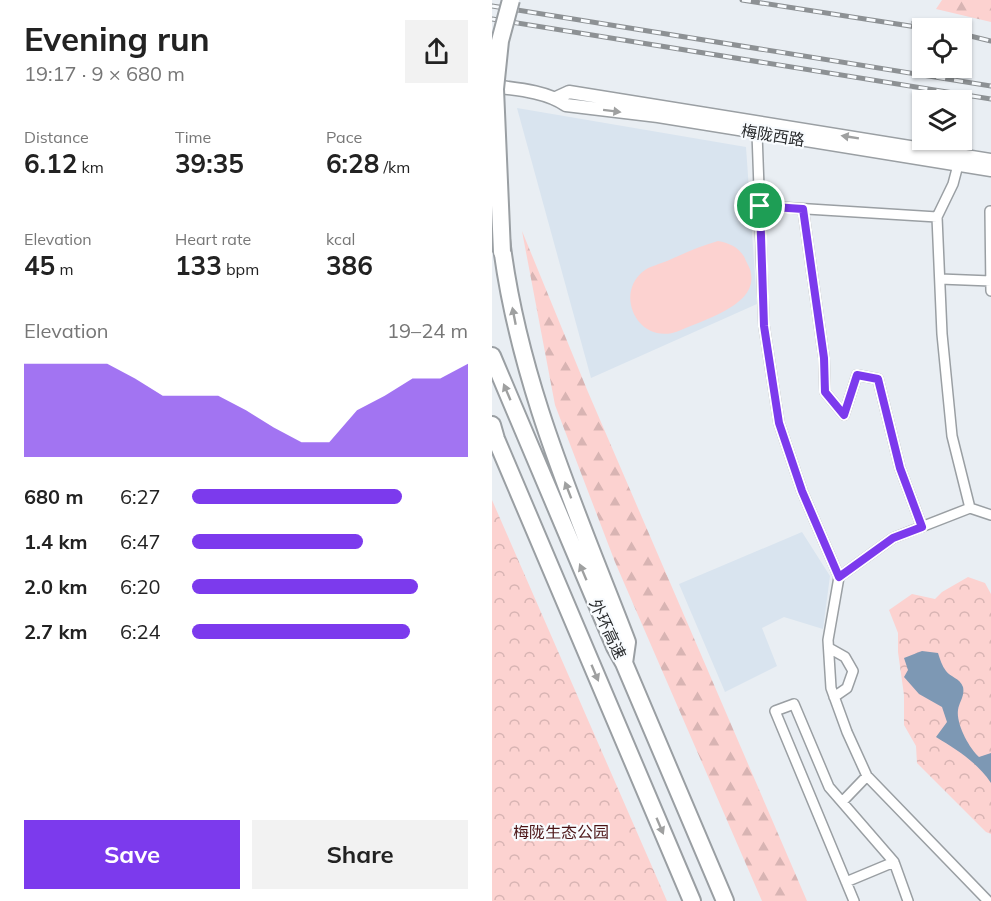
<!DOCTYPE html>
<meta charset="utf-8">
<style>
:root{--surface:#fff;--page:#f2f2f2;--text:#222;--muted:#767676;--accent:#7c3aed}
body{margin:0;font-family:Mulish,"Noto Sans SC",sans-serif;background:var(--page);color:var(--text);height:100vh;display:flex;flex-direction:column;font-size:22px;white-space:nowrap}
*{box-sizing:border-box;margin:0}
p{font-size:20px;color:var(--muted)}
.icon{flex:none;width:33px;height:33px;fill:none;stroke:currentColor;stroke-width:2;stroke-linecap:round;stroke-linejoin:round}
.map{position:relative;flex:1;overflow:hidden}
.sheet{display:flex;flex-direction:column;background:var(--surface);width:492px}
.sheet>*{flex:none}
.fabs{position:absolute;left:420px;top:18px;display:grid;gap:12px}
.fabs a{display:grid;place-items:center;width:60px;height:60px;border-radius:0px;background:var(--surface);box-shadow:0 2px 4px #0004;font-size:30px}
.pin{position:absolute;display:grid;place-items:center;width:51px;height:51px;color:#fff;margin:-26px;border:3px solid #fff;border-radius:50%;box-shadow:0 2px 6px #0007}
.round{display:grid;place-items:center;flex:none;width:63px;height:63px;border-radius:0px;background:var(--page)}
.overview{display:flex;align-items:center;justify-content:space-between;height:102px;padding:0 24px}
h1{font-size:33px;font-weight:700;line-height:45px}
.figures{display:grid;grid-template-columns:repeat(3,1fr);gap:9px;height:102px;padding:6px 24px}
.figures div{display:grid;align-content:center}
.figures b{font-size:26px;font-weight:700}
.figures small{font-size:16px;font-weight:400}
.figures p{font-size:16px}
.chart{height:168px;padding:12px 24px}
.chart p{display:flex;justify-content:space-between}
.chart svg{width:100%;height:108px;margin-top:6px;fill:var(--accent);opacity:.7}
.button{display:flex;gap:12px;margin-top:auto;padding:12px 24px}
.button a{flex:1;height:69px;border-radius:0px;background:var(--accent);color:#fff;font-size:24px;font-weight:700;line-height:69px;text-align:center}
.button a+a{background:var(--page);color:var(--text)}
ul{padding:0 24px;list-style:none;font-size:20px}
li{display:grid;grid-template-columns:96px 72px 1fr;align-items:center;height:45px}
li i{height:15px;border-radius:8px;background:var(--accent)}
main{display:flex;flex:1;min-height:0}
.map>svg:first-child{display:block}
</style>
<main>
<section class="sheet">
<div class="overview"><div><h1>Evening run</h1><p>19:17 · 9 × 680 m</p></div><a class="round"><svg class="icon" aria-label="share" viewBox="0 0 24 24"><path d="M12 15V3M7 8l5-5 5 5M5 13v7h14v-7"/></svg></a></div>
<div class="figures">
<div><p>Distance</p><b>6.12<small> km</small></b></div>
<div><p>Time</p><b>39:35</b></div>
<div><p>Pace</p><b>6:28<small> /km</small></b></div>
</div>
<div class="figures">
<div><p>Elevation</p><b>45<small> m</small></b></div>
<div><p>Heart rate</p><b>133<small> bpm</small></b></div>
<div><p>kcal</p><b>386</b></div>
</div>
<div class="chart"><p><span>Elevation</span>19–24 m</p>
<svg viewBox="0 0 160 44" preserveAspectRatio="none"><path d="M0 44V6L10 6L20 6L30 6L40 12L50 19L60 19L70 19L80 25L90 32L100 38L110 38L120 25L130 19L140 12L150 12L160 6V44z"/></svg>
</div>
<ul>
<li><b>680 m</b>6:27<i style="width:76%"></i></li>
<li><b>1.4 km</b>6:47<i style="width:62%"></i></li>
<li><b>2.0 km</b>6:20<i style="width:82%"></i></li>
<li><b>2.7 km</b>6:24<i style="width:79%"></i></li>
</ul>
<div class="button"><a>Save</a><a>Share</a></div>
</section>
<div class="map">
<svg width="499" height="901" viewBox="0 0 499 901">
<defs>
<pattern id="forest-firs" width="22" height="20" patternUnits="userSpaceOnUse" patternTransform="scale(1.5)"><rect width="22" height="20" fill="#fcd2d0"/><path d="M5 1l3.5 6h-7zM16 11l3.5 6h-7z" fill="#d8b4b3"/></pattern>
<pattern id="park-crowns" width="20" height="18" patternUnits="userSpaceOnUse" patternTransform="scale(1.5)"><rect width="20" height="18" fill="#fcd2d0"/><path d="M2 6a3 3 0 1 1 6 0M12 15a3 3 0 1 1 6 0" fill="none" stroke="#d8b4b3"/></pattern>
</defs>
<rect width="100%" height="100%" fill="#e9eef3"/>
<!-- built -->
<path fill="#d9e4ef" d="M25 108 254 147 265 304 99 378Z
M310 532 338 576 331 629 292 617 270 628 285 666 233 692 187 584Z"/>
<!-- forest -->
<path fill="url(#forest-firs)" d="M450 0H499V22L444 9Z
M30 231 96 392 315 901H270L123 562 63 405Z"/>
<!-- park -->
<path fill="url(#park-crowns)" d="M0 500 175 901H0Z
M476 577 493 583 499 594V834L494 832 425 763 424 746 412 725V695L406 652V633L397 610 420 594 443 599 450 592Z"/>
<!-- pitch -->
<path fill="#fcd2d0" d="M226 241C238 243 250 249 254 261 256 265 259 270 259 274 265 305 211 320 189 330 147 349 120 293 153 270 159 266 168 264 175 261 191 254 208 246 226 241Z"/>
<!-- water -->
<path fill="#7d98b4" d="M430 651 446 653C448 659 450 666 454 671 458 677 468 678 471 687 473 696 467 702 466 710 464 724 477 748 487 757L499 753V783C485 762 465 750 444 737L455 722 450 707 427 694 412 677 416 670 412 658Z"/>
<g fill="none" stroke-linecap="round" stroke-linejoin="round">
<!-- street casing -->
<g stroke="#9a9fa3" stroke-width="12">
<path id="street" d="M265 133 272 326 287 423 310 491 347 577 336 640 339 688 355 732 375 776 496 901
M466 165 461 184 445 217 450 334 460 436 478 508
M268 206 445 217
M311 209 332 358 333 392 352 415 365 375 386 379 408 468 430 527
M498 211 499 291
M448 279 499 281
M347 577 401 538 478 508 499 515
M337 648 353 657 361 671 355 688 342 697
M350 802 375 776
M354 882 402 862
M362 901 283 711 302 704 337 787 402 862 416 901"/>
</g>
<!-- secondary casing -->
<g stroke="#9a9fa3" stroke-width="15">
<path id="secondary" d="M0 86C24 89 54 91 74 105L166 116 499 170
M64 98 77 92 499 160"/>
</g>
<!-- highway casing -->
<g stroke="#9a9fa3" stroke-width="20">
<path id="highway" d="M9 239C26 382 84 509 135 642L132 663
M0 356 123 647 132 663 233 901
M0 425 4 439 200 901"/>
</g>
<!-- street -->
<use href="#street" stroke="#fff" stroke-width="9"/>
<!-- secondary -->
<use href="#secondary" stroke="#fff" stroke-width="12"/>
<!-- highway -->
<use href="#highway" stroke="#fff" stroke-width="16"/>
<!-- rail casing -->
<g stroke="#8d9194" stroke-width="5">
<path id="rail" d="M250 0 431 28
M0 6 499 86
M0 19 499 99
M422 22 461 28
M470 34 499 41"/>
</g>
<!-- rail -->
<use href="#rail" stroke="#f8fbfe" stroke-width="3" stroke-dasharray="9" stroke-linecap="butt"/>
<!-- highway-bridge casing -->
<g stroke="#9a9fa3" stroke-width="20" stroke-linecap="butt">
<path id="highway-bridge" d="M10 252 3 89 8 41 19 0"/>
</g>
<!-- highway-bridge -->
<use href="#highway-bridge" stroke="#fff" stroke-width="16"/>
</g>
<!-- one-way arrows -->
<defs><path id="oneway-solid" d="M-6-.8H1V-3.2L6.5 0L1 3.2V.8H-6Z" transform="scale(1.5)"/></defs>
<g fill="#9fa0a0">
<use href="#oneway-solid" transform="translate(120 111) rotate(7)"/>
<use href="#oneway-solid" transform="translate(358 137) rotate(-171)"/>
<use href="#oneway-solid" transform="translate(22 316) rotate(-101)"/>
<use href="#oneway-solid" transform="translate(15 392) rotate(-113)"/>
<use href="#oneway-solid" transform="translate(76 490) rotate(-111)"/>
<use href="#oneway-solid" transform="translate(91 572) rotate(-113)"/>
<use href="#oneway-solid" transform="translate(103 673) rotate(67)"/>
<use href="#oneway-solid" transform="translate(168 826) rotate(67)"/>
</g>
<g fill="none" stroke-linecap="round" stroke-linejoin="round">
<!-- route casing -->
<g stroke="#fff" stroke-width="12">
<path id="route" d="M268 206 311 209 332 358 333 392 352 415 365 375 386 379 408 468 430 527 401 538 347 577 310 491 287 423 272 326Z"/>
</g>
<!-- route -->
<use href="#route" stroke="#7c3aed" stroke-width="8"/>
</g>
<g text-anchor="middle" stroke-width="4.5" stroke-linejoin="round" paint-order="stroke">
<!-- street labels -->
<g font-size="16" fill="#292b2d" stroke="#f8fbfe">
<text transform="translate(281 135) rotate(9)" y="6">梅陇西路</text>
<text transform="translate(116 629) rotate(65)" y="6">外环高速</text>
</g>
<!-- park labels -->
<g font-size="16" fill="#4b1517" stroke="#f8fbfe">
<text x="69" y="838">梅陇生态公园</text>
</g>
</g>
</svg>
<div class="fabs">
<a><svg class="icon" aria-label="locate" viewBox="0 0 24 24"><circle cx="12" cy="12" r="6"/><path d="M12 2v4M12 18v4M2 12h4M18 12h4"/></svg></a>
<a><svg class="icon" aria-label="layers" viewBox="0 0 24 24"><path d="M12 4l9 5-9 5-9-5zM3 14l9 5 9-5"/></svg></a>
</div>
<div class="pin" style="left:268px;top:206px;background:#1e9e55"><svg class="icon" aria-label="arrive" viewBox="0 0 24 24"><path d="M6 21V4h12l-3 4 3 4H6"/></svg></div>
</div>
</main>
